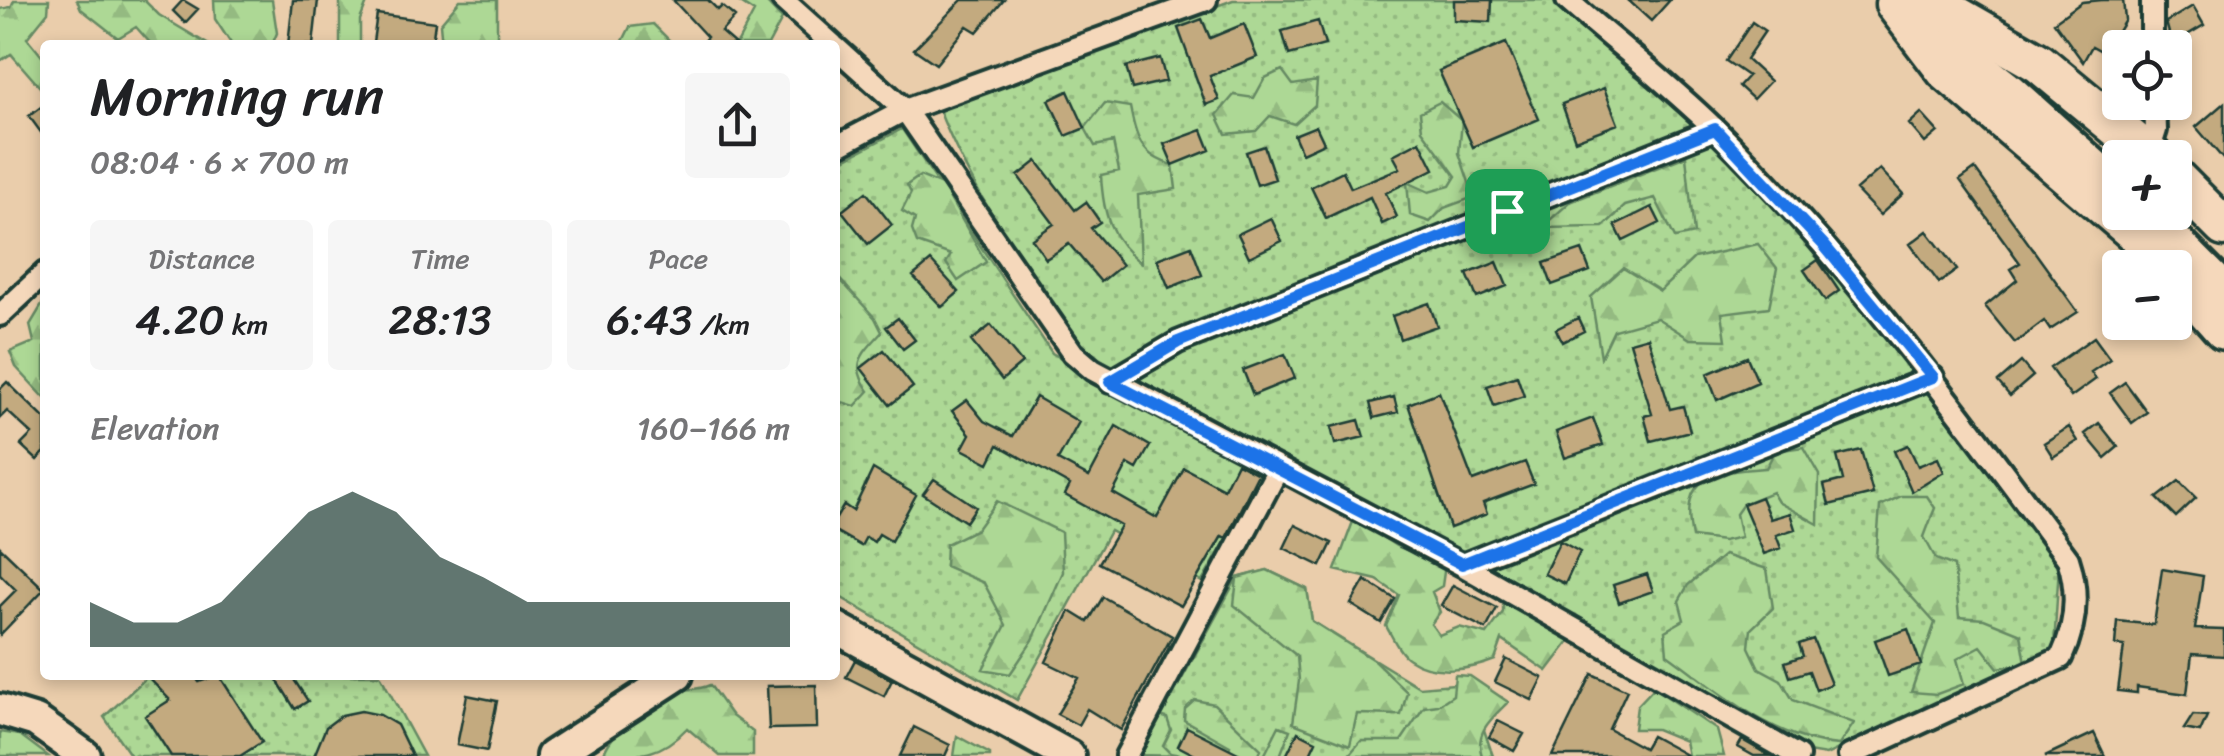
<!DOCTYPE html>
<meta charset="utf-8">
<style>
:root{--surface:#fff;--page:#f6f6f6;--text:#202124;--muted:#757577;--accent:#1f3d34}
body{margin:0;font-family:Sriracha,sans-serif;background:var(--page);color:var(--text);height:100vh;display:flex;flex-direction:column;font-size:38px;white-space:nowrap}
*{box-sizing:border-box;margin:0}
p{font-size:32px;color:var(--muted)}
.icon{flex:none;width:55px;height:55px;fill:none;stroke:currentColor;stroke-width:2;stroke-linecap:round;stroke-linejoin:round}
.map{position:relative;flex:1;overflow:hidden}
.side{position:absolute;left:40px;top:40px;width:800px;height:640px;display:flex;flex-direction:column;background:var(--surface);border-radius:10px;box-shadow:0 5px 15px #0003}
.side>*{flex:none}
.fabs{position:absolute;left:2102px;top:30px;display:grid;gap:20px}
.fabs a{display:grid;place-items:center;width:90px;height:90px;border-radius:10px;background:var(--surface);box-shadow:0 5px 15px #0003;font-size:50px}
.pin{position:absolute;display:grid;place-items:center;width:85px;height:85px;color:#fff;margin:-42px;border-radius:20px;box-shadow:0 5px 15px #0006}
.round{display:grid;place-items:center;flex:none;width:105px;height:105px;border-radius:10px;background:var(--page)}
.summary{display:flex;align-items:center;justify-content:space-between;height:170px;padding:0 50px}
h1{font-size:55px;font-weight:600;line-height:75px}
.metrics{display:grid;grid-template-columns:repeat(3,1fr);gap:15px;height:170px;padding:10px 50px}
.metrics div{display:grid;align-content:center;border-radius:10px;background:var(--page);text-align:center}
.metrics b{font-size:42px;font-weight:600}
.metrics small{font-size:28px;font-weight:400}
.metrics p{font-size:28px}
.chart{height:280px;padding:20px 50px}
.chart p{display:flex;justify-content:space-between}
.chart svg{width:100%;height:180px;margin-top:10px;fill:var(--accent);opacity:.7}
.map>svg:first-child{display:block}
</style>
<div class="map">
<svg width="2224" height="756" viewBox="0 0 2224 756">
<defs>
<pattern id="grass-dots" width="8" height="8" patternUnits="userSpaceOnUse" patternTransform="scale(2.5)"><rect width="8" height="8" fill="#add895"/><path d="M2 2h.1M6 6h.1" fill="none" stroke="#94ba81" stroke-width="1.8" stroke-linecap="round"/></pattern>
<pattern id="forest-firs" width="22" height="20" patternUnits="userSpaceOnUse" patternTransform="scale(2.5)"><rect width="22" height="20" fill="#add895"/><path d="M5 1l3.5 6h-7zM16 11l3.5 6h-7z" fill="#94ba81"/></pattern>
</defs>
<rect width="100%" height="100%" fill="#eacdab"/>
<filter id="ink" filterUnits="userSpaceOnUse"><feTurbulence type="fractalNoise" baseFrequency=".01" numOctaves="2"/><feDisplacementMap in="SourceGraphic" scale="20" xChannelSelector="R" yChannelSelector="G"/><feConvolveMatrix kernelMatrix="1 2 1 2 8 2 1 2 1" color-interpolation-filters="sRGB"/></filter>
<g filter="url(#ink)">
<!-- grass -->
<path fill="url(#grass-dots)" stroke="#668a64" stroke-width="2.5" d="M1233 0H1556L1716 139 1935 390 2059 564 2054 648 1826 755 1802 751 1088 352C1031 274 973 198 938 107Z
M902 129 1052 353 1265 473 1202 582 1110 531 1017 700 835 594V164Z
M1267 570 1307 589 1312 621 1419 687 1454 684 1501 697 1483 727 1493 756H1140L1237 578Z
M149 675H380L424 756H131L104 717Z"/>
<!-- forest -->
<path fill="url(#forest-firs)" stroke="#668a64" stroke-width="2.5" d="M14 0H49L48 12 27 38 45 60V93L11 54 0 61V9L11 7Z
M77 0H144L159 15 209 45H152L136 27 118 38 81 9Z
M214 0H272L277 33 272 45H232L215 19Z
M340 0H368L360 20V45H340Z
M460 0H497V40L490 45H442L440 24Z
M736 0H764L782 19 768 45H731L738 42 754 12Z
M653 24 674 45H621L630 27Z
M1282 70 1293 85 1317 81 1315 105 1294 124 1270 116 1256 131 1226 134 1217 115 1234 95 1254 98 1265 78Z
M1440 102 1462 121 1459 153 1474 197 1444 208 1430 222 1410 215 1407 182 1429 192 1450 186 1456 176 1422 130 1420 112Z
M1105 103 1130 107C1136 137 1140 156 1173 165L1176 189 1138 195 1141 263C1110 239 1103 214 1101 175L1119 171 1113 142 1095 146 1085 128Z
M1686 156 1694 234 1675 238 1655 198 1625 206 1603 227 1541 228 1570 202Z
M920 176 942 185 986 262 958 281 946 263 951 255 917 243 912 230 915 219 902 211 911 193 907 185Z
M1758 244 1777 268 1769 307 1722 313 1726 340 1690 339 1657 318 1614 330 1601 357 1591 297 1623 268 1660 291 1694 258Z
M835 274 875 318 882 332C862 354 849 365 869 391L855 406 835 400 839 342 835 338Z
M45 300V398L16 367 10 352 34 342 30 325Z
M1803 447 1819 475 1818 524 1778 502 1772 492 1743 504 1736 514 1741 537 1723 541 1692 537C1679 474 1713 472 1766 468L1775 451Z
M1901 496H1927L1935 508 1924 537 1936 559 1954 566 1959 617 1984 619 2021 634 2026 663 1998 668 1981 646 1957 659 1964 684 1937 694 1911 692 1935 623 1876 557 1880 506Z
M997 501 1061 532 1063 572 1033 640 1010 674 983 669 1006 625 984 583 945 566 946 544 977 529Z
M1354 519 1396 546 1445 565 1442 586 1432 592 1440 612 1431 624 1439 635 1459 627 1487 634 1503 612V602L1573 637 1547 671 1502 640 1495 660C1470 670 1434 676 1409 659 1399 653 1392 636 1386 626L1399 595 1377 580 1335 570Z
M1724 555 1767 569 1773 608 1751 629 1749 647 1759 668 1781 680 1793 700 1854 723 1839 745C1774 741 1719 691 1667 654L1665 631 1684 620 1679 601 1688 585Z
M1267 570 1307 589 1312 621 1375 661 1407 692 1401 715 1357 714 1350 745 1293 723 1299 681 1297 656 1234 605 1237 578Z
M1455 675 1470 676 1508 702C1492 718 1474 732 1482 756H1348L1361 741H1401L1424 707 1438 705 1453 695Z
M710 685 732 716 753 732V756H720L687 728C661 756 640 756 603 756 610 732 648 702 672 692 684 688 697 691 710 685Z
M1654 688 1717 730 1724 756H1688L1685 741 1656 729H1634L1637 706Z
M1195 700 1214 704 1261 749 1258 756H1227L1230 746 1184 720 1185 709Z
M1156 715 1167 718 1171 730 1163 746 1170 753 1185 756 1138 755Z
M1279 726 1290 730 1280 756H1264Z
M0 732 20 735 48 756H0Z
M957 736 990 754V756H954Z"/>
<!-- building -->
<path fill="#c3aa7f" stroke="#1f3d34" stroke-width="2.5" d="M183 0 198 9 185 23 173 11Z
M293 0H318L313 45H288Z
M673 0H708L718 10 722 6 735 17 721 32 736 45H700L707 37Z
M962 0H1004L977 32 967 26 936 64 914 49Z
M1454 0H1492L1491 22 1454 20Z
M1628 0H1670L1651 21Z
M2102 0H2123L2125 20 2105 53 2092 46 2083 62 2054 22 2082 2Z
M2193 6 2204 25 2172 44 2166 22Z
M377 14 435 22 432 45 373 42Z
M1202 19 1210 38 1244 24 1257 57 1210 76 1219 100 1206 105 1178 28Z
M1318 21 1325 45 1289 55 1282 31Z
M1752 22 1765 31 1746 59 1770 81 1753 99 1739 86 1748 76 1726 61Z
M1506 43 1539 119 1473 147 1439 71Z
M1160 58 1166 81 1132 89 1126 67Z
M1604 88 1618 124 1575 140 1562 104Z
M1068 91 1085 128 1066 136 1049 100Z
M2224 103V160L2196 127Z
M45 104V138L29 116Z
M1921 113 1938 132 1925 143 1909 124Z
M1316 126 1324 143 1302 153 1294 135Z
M1202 130 1210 150 1173 165 1164 144Z
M1420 141 1434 169 1386 193 1397 217 1382 224 1370 197 1326 218 1311 187 1343 171 1351 188 1400 168 1393 155Z
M1264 146 1275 179 1257 185 1246 152Z
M1037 161 1075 210 1086 202 1100 222 1091 228 1122 265 1101 282 1069 244 1046 259 1032 239 1054 224 1018 176Z
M1880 169 1903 194 1880 215 1856 190Z
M1975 169 2078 312 2050 330 2044 321 2015 343 1985 306 2017 280 2010 269 2020 263 1960 180Z
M866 192 892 225 868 244 842 211Z
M1652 207 1660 223 1623 241 1615 225Z
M1271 218 1282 241 1249 257 1238 234Z
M1927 231 1957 270 1939 283 1910 244Z
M1191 246 1202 275 1169 288 1157 259Z
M1582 250 1590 271 1552 285 1544 263Z
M1818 260 1839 291 1825 301 1804 270Z
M931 261 959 292 942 307 913 276Z
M1497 262 1507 286 1477 298 1467 274Z
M1429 303 1437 326 1400 339 1392 316Z
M898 318 915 340 903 349 886 327Z
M1578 318 1584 331 1562 342 1556 329Z
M991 325 1022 363 1002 380 971 341Z
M1648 337 1670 409 1683 406 1690 431 1651 441 1644 416 1652 414 1630 342Z
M2094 337 2110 359 2091 372 2096 379 2071 397 2050 368Z
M884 350 913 387 890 405 861 368Z
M1285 354 1295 378 1253 395 1243 370Z
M1747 357 1758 382 1717 400 1707 374Z
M2021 362 2033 376 2010 396 1998 382Z
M1517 376 1524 396 1494 406 1487 386Z
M7 382 45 419V452L37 460 21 445 32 434 7 411 0 418V389Z
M2125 382 2147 412 2132 423 2110 393Z
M1439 392 1473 481 1525 462 1534 484 1483 503 1487 514 1450 528 1408 404Z
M1036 397 1079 422 1058 460 1089 477 1116 426 1150 446 1137 469 1128 464 1113 493 1157 518 1184 468 1224 489 1237 463 1258 474 1226 538 1222 536 1181 606 1099 563 1121 526 1065 495 1070 485 998 445 989 463 962 449 970 434 952 411 967 400 984 421 1013 436Z
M1394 397 1398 412 1374 418 1370 403Z
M1593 418 1603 445 1565 458 1556 432Z
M1359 420 1364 437 1335 444 1331 427Z
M2099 423 2118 447 2105 458 2085 434Z
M2069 427 2078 441 2053 457 2044 443Z
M1908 445 1918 466 1938 458 1944 472 1912 492 1894 451Z
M1861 450 1873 494 1829 505 1824 485 1843 480 1837 456Z
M873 469 916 495 891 541 879 534 874 542 866 537 861 546 835 531V520L844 505 853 511Z
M934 479 976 507 966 522 923 494Z
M2179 481 2196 498 2176 517 2157 498Z
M1761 497 1770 519 1790 513 1795 529 1776 535 1781 548 1764 554 1743 504Z
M1295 525 1332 543 1321 566 1284 548Z
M1560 541 1580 552 1565 584 1544 574Z
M0 547 44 589 0 635V606L16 590 0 574Z
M2162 569 2203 576 2195 629 2224 630V656L2192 654 2187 694 2137 687V693L2118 691 2124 646 2115 645 2117 621 2154 625Z
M1647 574 1653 591 1619 603 1613 585Z
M1365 580 1395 599 1381 623 1351 604Z
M1453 585 1497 608 1486 629 1441 606Z
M1103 597 1172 636 1121 730 1087 709 1078 725 1057 714 1079 678 1046 662 1070 611 1088 622Z
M1908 629 1921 665 1888 676 1875 640Z
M1813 639 1831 684 1816 690 1809 671 1790 677 1785 662 1803 656 1799 644Z
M1506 659 1543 678 1532 700 1495 682Z
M855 660 892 680 884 696 846 677Z
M1592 674 1627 690 1609 729 1644 748 1651 736 1688 756H1552Z
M146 675H194L199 682 219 675 262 742 240 756H171L145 716 170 700Z
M274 675H291L308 701 295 709Z
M816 685 817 728 769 729 767 686Z
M467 695 497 701 487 751 457 745Z
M361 711 380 715 397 725 412 756H314L326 727 342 715Z
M2193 715 2207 716 2200 732 2184 729Z
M1498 721 1524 734 1514 751 1489 737Z
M914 727 950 745 945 756H900Z
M1187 727 1244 756H1197L1178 746Z
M1298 732 1316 741 1309 756H1286Z
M2094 733 2105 756H2045Z
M1742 740 1770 756H1754L1738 747Z"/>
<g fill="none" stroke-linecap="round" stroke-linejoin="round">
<!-- street casing -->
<g stroke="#1f3d34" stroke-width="28">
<path id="street" d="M783 0 833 45
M1567 0C1616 43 1669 84 1716 130 1848 260 1957 410 2068 559 2079 592 2076 626 2061 658L1849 756
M2152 0V48
M835 47 905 110 1073 353 1093 370 1462 565 1798 756
M835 147 905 110 1206 0
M2149 152 2156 130 2155 102
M0 315 45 273
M1110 382 1178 342 1715 129
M1462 565 1933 377
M1126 756 1278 469"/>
</g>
<!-- secondary casing -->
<g stroke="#1f3d34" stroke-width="38">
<path id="secondary" d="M835 627 1069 756
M0 710 36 721 85 756
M552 756 677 675"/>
</g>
<!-- primary casing -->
<g stroke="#1f3d34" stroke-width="40">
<path id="primary" d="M1909 12 2007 88 2120 189
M2147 212 2224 289"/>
</g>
<!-- highway casing -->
<g stroke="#1f3d34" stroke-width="45">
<path id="highway" d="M1929 0 2039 63 2154 158
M1895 4 1946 71 2141 238 2168 268
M2175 178 2224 227
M2175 275 2224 330"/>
</g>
<!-- street -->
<use href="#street" stroke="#f5d8bb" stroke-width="20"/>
<!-- secondary -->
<use href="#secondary" stroke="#f5d8bb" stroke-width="30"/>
<!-- primary -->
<use href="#primary" stroke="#f5d8bb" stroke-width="32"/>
<!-- highway -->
<use href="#highway" stroke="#f5d8bb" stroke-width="38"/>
</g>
</g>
<g fill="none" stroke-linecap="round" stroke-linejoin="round" filter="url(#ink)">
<!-- route casing -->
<g stroke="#fff" stroke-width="20">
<path id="route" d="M1715 129 1823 244 1933 377 1462 564 1110 382 1178 342Z"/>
</g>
<!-- route -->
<use href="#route" stroke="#1a73e8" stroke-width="12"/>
</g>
</svg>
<div class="fabs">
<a><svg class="icon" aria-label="locate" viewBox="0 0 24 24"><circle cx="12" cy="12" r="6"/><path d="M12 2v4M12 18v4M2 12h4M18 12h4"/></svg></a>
<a>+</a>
<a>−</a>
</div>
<div class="pin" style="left:1507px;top:211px;background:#1e9e55"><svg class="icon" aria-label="arrive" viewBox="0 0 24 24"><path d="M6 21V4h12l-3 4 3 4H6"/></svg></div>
<section class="side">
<div class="summary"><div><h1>Morning run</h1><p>08:04 · 6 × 700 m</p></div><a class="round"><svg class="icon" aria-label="share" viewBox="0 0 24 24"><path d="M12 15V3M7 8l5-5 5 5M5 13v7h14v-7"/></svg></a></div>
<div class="metrics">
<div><p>Distance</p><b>4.20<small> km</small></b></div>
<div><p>Time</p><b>28:13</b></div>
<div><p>Pace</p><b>6:43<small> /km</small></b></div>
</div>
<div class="chart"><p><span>Elevation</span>160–166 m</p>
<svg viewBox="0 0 160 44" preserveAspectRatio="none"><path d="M0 44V33L10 38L20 38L30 33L40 22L50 11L60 6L70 11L80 22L90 27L100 33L110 33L120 33L130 33L140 33L150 33L160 33V44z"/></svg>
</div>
</section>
</div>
